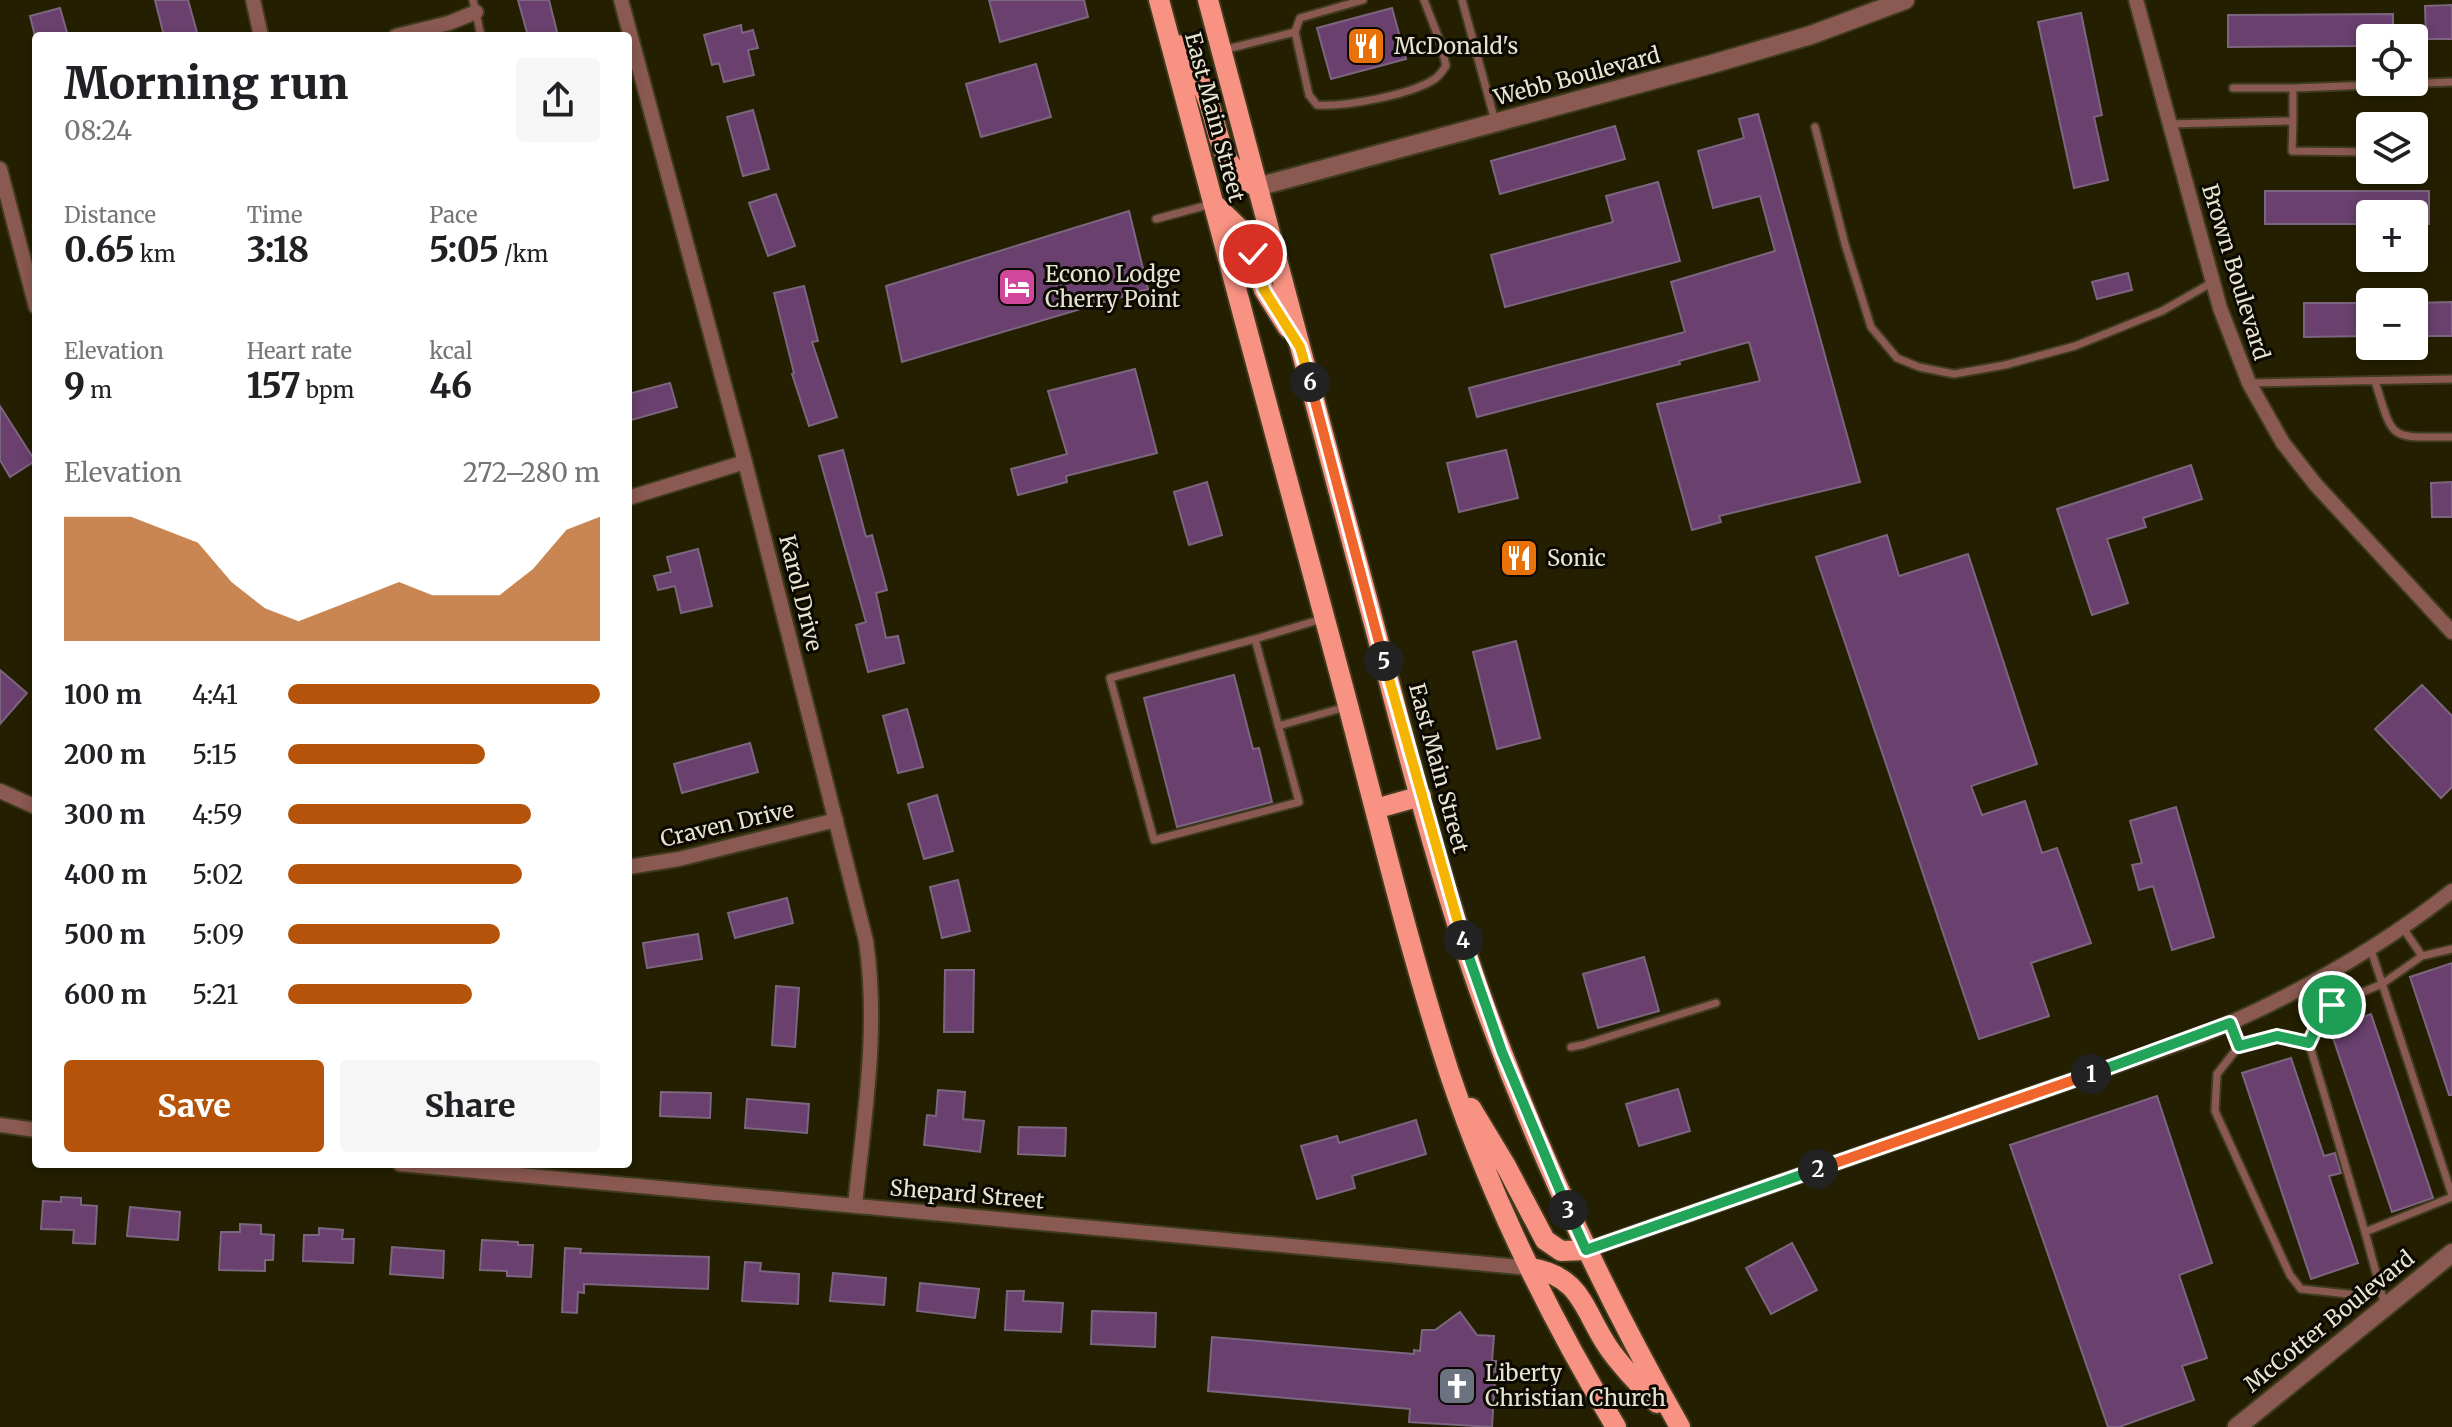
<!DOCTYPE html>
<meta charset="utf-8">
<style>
:root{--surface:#fff;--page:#f6f6f6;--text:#202124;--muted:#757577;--accent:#b45309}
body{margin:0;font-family:Merriweather,serif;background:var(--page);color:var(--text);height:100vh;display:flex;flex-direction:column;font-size:30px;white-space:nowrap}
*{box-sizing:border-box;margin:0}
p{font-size:26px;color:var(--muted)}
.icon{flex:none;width:44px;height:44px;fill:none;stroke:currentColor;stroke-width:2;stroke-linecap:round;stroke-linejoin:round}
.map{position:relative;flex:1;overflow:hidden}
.side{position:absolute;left:32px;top:32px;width:600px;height:1136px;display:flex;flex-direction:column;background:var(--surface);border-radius:8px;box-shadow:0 4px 12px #0003}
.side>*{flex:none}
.controls{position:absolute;left:2356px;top:24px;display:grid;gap:16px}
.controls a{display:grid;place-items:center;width:72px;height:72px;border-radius:8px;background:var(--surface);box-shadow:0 4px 12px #0003;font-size:40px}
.pin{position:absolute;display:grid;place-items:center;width:68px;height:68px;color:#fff;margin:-34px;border:4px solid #fff;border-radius:50%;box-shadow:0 2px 8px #0007}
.km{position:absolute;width:40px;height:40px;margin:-20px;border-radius:50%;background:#222;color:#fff;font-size:22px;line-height:40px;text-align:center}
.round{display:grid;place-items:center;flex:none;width:84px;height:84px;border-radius:8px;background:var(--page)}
.summary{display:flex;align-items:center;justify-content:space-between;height:136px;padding:0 32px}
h1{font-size:44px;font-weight:800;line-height:60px}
.metrics{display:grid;grid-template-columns:repeat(3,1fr);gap:12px;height:136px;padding:8px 32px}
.metrics div{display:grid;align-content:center}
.metrics b{font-size:34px;font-weight:800}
.metrics small{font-size:22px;font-weight:400}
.metrics p{font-size:22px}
.chart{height:224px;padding:16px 32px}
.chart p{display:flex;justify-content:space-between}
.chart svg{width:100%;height:144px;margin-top:8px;fill:var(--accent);opacity:.7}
.action{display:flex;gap:16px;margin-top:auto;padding:16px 32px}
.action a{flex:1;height:92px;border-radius:8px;background:var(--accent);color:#fff;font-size:32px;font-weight:800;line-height:92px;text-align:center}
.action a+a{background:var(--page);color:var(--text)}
ul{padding:0 32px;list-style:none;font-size:26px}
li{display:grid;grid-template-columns:128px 96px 1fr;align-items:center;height:60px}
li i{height:20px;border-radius:10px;background:var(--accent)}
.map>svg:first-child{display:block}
</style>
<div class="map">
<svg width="2452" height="1427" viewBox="0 0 2452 1427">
<rect width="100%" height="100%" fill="#241f01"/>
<!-- building -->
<path fill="#69406e" stroke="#7c657f" stroke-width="2" d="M155 0H188L198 36H164Z
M518 0H549L558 36H528Z
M989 0H1084L1088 17 1000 42Z
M2452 5V39H2426L2425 6Z
M60 8 68 36H35L30 16Z
M1392 8 1406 59 1331 79 1317 28Z
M2081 13 2102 115 2094 117 2108 180 2074 188 2038 22Z
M2393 14V38H2370V46L2228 47V15Z
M741 25 742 33 753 30 758 48 748 50 754 75 724 82 719 63 712 65 704 35Z
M1036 64 1051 117 981 137 966 84Z
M753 110 769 169 743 176 727 117Z
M1758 114 1860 482 1719 516 1721 522 1692 530 1657 404 1760 381 1749 342 1679 361 1680 364 1477 417 1469 388 1685 332 1671 282 1775 251 1760 196 1713 208 1698 151 1744 138 1739 119Z
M1615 126 1625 159 1500 194 1491 161Z
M1658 182 1680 261 1505 307 1491 255 1613 222 1606 196Z
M2265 191H2429V224H2414V214H2370V224H2265Z
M776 194 795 246 768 256 749 203Z
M1129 211 1148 289 902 362 886 286Z
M2128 273 2132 290 2097 299 2092 282Z
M804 286 818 341 812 342 837 417 809 426 792 374 794 373 774 293Z
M2452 302V336H2414V303Z
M2304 303H2370V336L2304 337Z
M1135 369 1157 453 1066 476 1067 482 1018 495 1011 469 1067 454 1048 391Z
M670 383 677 407 628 421V394Z
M0 406 35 461 10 477 0 460Z
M843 450 866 537 872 535 887 590 876 593 886 638 898 636 904 663 868 672 856 625 866 622 819 456Z
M1506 450 1518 498 1459 512 1447 463Z
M2191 465 2202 499 2143 518 2146 527 2107 539 2128 603 2092 615 2057 509Z
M1207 482 1222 535 1189 545 1174 492Z
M2452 482V517H2432L2431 483Z
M1887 535 1899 576 1968 554 2037 764 1971 786 1982 815 2025 801 2042 853 2057 848 2091 943 2031 963 2049 1016 1979 1039 1816 557Z
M698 549 712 606 681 613 675 586 658 590 654 576 671 572 667 557Z
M1516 641 1540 738 1497 749 1473 652Z
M0 670 27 693 0 724Z
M1234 675 1253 749 1259 748 1272 802 1177 827 1144 698Z
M2422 685 2452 716V787L2441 798 2375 729Z
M907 709 923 767 898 773 883 716Z
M750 743 758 772 682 793 674 764Z
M937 795 953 851 924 859 908 804Z
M2176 807 2214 937 2172 950 2153 886 2139 890 2132 865 2142 863 2130 821Z
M958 880 970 931 942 938 930 887Z
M787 898 793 923 735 938 728 913Z
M698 934 702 959 647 968 643 943Z
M1644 957 1659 1011 1598 1028 1583 974Z
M2452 963V1095H2449L2410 977Z
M945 970H974L973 1032H944Z
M776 986 799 988 795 1047 772 1045Z
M2371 1014 2433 1198 2392 1212 2330 1029Z
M2291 1058 2324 1156 2335 1153 2341 1173 2329 1176 2358 1263 2311 1279 2242 1073Z
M1678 1089 1690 1131 1639 1146 1626 1104Z
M938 1090 965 1092 963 1119 984 1121 980 1152 924 1145 927 1115 936 1116Z
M661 1092 711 1093 710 1118 660 1116Z
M2157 1096 2212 1263 2179 1275 2207 1358 2182 1366 2194 1400 2119 1427H2108L2010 1145Z
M747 1099 809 1104 807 1133 745 1128Z
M1416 1120 1426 1154 1352 1176 1355 1188 1317 1199 1301 1146 1337 1136 1339 1143Z
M1019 1127 1066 1128 1065 1156 1018 1154Z
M61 1197 81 1198V1205L97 1206 95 1244 73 1243 74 1230 41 1229 43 1201 61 1202Z
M130 1207 180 1212 178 1240 127 1236Z
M240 1224 261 1225V1234L274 1235 273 1260H265V1271L219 1270 221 1232H240Z
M319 1228 343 1230 342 1239H354L353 1263 303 1261 304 1235H319Z
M482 1240 518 1242V1245H533L531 1277 507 1276V1271L480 1270Z
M1792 1243 1817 1290 1771 1314 1746 1268Z
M392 1247 444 1251 443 1278 390 1274Z
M565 1248 581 1249 580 1253 709 1257 708 1289 584 1284V1293L578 1292 577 1313 562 1312Z
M745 1262 761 1263 760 1271 799 1274 798 1304 742 1301Z
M833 1273 886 1278 884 1305 830 1301Z
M920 1283 979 1289 975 1318 917 1311Z
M1007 1291H1024L1023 1301 1063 1303 1061 1332 1005 1330Z
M1092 1311 1156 1313 1155 1347 1091 1344Z
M1460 1312 1477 1335 1494 1336 1492 1361H1496L1492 1427 1409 1422 1410 1409 1208 1391 1212 1337 1414 1354V1350L1420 1351 1422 1330H1435Z"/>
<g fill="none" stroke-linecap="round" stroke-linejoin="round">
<!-- service casing -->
<g stroke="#3f3b1e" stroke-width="11">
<path id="service" d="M473 0 481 36
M1363 0 1300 18 1295 32 1309 95 1317 105C1345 107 1409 95 1433 80 1439 77 1442 71 1446 66L1441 44 1424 0
M1462 0 1495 121
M1223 50 1295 32
M2293 88 2452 82
M2293 121 2292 151 2370 152
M2170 124 2293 121V88H2233
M1815 127 1845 244 1871 327 1897 358 1919 367 1954 374 2005 365 2075 346 2162 311 2213 282
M2414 152H2415
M1156 219 1212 204
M2375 381C2394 442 2388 437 2452 437
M2251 383 2452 379
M1255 639 1299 802 1154 840 1110 678Z
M1255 639 1322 619
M1278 726 1346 707
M2403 928 2422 956 2452 949
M2371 950 2452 1195
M2230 1023 2239 1046
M2309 1043 2277 1036 2239 1046 2217 1074 2215 1111 2290 1275 2301 1289 2358 1295 2378 1281
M1571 1047 1582 1045 1716 1003
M2365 1232 2309 1043 2323 1013 2332 1005 2382 984 2422 956
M2385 1306 2365 1232 2452 1197"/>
</g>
<!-- minor casing -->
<g stroke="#3f3b1e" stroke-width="18">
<path id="minor" d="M253 0 261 36
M621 0 745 462 866 941C879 1030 864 1117 855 1206
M2136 0 2220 308 2249 383 2283 443 2316 485 2452 632
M396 36 449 23 476 12
M0 169 36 307
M628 498 745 462
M0 791 36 807
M628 867 679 859 836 820
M0 1125 36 1130
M400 1164 1530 1268
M1586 1250 2200 1036C2291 998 2374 952 2452 891"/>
</g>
<!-- tertiary casing -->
<g stroke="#3f3b1e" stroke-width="22">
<path id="tertiary" d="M1257 187 1712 64 1811 35 1905 0
M2237 1427 2452 1253"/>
</g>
<!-- primary casing -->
<g stroke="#3f3b1e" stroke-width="24">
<path id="primary" d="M1159 0C1219 226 1280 453 1341 679 1376 810 1407 943 1449 1072 1490 1195 1549 1316 1616 1427
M1208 0C1257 186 1307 371 1356 557 1395 700 1429 846 1478 987 1532 1140 1600 1286 1680 1427
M1178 45C1187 60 1198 76 1205 93 1222 132 1215 165 1257 187
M1213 203 1241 230 1264 290 1288 328
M1375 809 1421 796
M1471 1108 1506 1166 1545 1240 1561 1251 1586 1250
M1530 1268C1582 1276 1583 1310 1608 1347 1622 1368 1640 1385 1657 1403"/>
</g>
<!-- service -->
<use href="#service" stroke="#8a5951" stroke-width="7"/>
<!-- minor -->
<use href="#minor" stroke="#8a5951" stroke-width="14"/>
<!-- tertiary -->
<use href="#tertiary" stroke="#8a5951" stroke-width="18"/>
<!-- primary -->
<use href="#primary" stroke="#f89282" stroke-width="20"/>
</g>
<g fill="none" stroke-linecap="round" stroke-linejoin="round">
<!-- split-1 casing -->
<g stroke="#fff" stroke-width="16">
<path id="split-1" d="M2091 1074 2230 1023 2239 1046 2277 1036 2309 1043 2323 1013 2332 1005"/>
</g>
<!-- split-2 casing -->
<g stroke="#fff" stroke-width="16">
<path id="split-2" d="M1818 1169 2091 1074"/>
</g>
<!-- split-3 casing -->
<g stroke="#fff" stroke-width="16">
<path id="split-3" d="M1568 1210 1586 1250 1818 1169"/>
</g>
<!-- split-4 casing -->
<g stroke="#fff" stroke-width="16">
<path id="split-4" d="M1463 940 1502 1052 1568 1210"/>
</g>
<!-- split-5 casing -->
<g stroke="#fff" stroke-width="16">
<path id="split-5" d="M1384 661 1463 940"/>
</g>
<!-- split-6 casing -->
<g stroke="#fff" stroke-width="16">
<path id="split-6" d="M1310 382 1384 661"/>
</g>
<!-- split-7 casing -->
<g stroke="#fff" stroke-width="16">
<path id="split-7" d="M1253 254 1264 290 1300 347 1310 382"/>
</g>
<!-- split-1 -->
<use href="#split-1" stroke="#22a559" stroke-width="10"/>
<!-- split-2 -->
<use href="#split-2" stroke="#f0652b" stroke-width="10"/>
<!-- split-3 -->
<use href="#split-3" stroke="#22a559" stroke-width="10"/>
<!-- split-4 -->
<use href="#split-4" stroke="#22a559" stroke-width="10"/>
<!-- split-5 -->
<use href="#split-5" stroke="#f5b400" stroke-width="10"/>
<!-- split-6 -->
<use href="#split-6" stroke="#f0652b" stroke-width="10"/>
<!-- split-7 -->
<use href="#split-7" stroke="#f5b400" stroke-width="10"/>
</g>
<!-- icons -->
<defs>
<g id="restaurant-square" transform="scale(2)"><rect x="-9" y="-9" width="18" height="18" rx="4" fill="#e8710a" stroke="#0b0901"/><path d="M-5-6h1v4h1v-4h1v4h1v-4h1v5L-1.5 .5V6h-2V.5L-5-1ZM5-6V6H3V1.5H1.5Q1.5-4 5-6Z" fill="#fff"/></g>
<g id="hotel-square" transform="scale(2)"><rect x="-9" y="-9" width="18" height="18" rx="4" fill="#d1479c" stroke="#0b0901"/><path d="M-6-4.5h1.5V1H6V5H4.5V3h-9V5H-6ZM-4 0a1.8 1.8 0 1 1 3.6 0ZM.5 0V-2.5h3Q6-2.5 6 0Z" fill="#fff"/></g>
<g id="church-square" transform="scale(2)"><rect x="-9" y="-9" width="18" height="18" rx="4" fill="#6b7280" stroke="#0b0901"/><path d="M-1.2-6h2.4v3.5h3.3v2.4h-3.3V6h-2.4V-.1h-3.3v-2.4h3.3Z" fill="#fff"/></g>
</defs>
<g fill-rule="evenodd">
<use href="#restaurant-square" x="1366" y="46"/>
<use href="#hotel-square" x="1017" y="287"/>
<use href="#restaurant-square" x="1519" y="558"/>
<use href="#church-square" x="1457" y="1386"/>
</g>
<g text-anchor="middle" stroke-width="6" stroke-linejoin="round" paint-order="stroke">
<!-- poi labels -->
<g font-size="22" fill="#e7e4d2" stroke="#0b0901" text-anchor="start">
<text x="1394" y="54">McDonald's</text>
<text x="1045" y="282">Econo Lodge<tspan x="1045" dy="25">Cherry Point</tspan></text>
<text x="1547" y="566">Sonic</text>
<text x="1485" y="1381">Liberty<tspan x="1485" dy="25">Christian Church</tspan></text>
</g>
<!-- street labels -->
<g font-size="22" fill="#e7e4d2" stroke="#0b0901">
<text transform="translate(1577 76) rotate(-15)" y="8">Webb Boulevard</text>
<text transform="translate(1215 117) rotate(75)" y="8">East Main Street</text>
<text transform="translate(2236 272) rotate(73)" y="8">Brown Boulevard</text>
<text transform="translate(801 593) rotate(76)" y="8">Karol Drive</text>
<text transform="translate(1439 768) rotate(75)" y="8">East Main Street</text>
<text transform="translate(727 824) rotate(-13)" y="8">Craven Drive</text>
<text transform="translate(967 1194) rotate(5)" y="8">Shepard Street</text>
<text transform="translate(2329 1321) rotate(-39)" y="8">McCotter Boulevard</text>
</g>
</g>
</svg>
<div class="controls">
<a><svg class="icon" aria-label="locate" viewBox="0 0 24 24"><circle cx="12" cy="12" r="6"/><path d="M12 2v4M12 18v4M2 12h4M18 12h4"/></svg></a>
<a><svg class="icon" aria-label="layers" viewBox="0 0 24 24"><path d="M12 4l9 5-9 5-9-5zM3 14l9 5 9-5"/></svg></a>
<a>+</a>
<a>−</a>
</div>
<div class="pin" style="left:2332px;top:1005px;background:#1e9e55"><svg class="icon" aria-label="arrive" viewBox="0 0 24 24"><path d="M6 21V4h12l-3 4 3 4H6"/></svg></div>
<div class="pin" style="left:1253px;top:254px;background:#d93025"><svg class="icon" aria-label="check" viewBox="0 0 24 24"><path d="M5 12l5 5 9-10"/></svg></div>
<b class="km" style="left:2091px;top:1074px">1</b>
<b class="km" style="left:1818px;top:1169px">2</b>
<b class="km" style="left:1568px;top:1210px">3</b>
<b class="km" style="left:1463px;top:940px">4</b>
<b class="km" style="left:1384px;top:661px">5</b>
<b class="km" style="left:1310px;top:382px">6</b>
<section class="side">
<div class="summary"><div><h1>Morning run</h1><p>08:24</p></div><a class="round"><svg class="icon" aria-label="share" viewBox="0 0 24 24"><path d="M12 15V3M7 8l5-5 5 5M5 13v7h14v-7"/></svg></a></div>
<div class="metrics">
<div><p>Distance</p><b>0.65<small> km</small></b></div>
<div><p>Time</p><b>3:18</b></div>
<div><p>Pace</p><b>5:05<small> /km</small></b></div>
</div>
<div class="metrics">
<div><p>Elevation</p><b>9<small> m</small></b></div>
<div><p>Heart rate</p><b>157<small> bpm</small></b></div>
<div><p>kcal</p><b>46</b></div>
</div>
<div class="chart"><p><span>Elevation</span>272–280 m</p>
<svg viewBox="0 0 160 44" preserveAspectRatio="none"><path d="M0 44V6L10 6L20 6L30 10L40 14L50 26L60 34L70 38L80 34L90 30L100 26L110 30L120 30L130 30L140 22L150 10L160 6V44z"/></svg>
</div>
<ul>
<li><b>100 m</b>4:41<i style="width:100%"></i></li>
<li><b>200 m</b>5:15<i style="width:63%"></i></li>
<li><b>300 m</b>4:59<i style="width:78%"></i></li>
<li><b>400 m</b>5:02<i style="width:75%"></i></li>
<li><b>500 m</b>5:09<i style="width:68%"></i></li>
<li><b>600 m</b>5:21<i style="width:59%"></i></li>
</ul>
<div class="action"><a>Save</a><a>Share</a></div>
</section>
</div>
